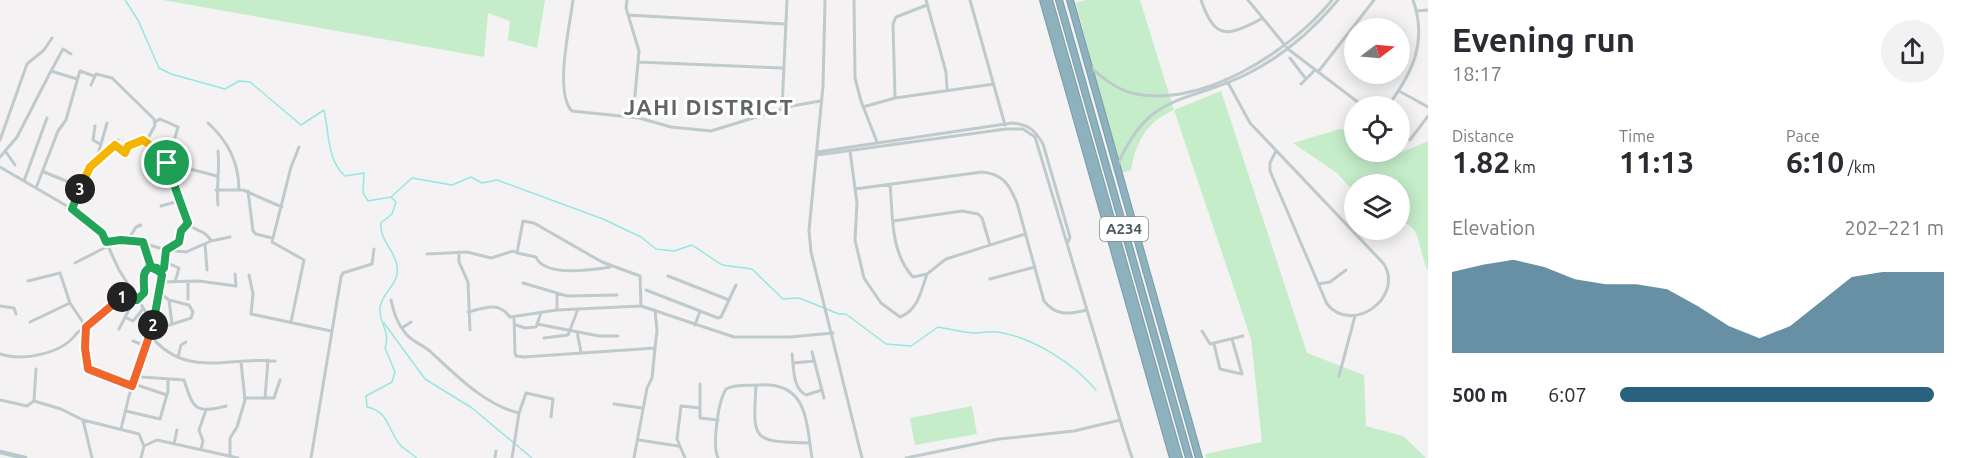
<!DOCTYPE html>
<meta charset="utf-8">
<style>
:root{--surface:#fff;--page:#f2f2f3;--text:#2b2b33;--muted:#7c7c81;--accent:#29627e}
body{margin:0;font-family:Ubuntu,sans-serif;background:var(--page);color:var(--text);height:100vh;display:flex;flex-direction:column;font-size:22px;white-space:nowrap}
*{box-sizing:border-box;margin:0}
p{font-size:20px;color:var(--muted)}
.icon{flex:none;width:33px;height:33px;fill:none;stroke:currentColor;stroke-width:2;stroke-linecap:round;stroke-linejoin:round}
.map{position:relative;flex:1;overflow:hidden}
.sheet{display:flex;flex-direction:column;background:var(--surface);width:540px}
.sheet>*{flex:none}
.needle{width:39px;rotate:74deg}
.buttons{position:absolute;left:1344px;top:18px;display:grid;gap:12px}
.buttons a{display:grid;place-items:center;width:66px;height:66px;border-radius:50%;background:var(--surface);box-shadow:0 3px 15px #0003;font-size:30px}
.pin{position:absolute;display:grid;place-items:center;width:51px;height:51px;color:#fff;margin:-26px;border:3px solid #fff;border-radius:50%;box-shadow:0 2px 6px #0007}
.km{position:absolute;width:30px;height:30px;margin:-15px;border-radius:50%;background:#222;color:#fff;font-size:16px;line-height:30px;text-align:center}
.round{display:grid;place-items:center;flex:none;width:63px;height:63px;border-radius:32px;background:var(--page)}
.summary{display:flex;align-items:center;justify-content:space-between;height:102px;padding:0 24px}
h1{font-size:33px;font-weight:600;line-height:45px}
.figures{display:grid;grid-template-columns:repeat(3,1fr);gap:9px;height:102px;padding:6px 24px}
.figures div{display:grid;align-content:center}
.figures b{font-size:30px;font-weight:600}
.figures small{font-size:16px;font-weight:400}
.figures p{font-size:16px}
.chart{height:168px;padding:12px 24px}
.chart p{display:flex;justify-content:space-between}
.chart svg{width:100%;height:108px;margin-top:6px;fill:var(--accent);opacity:.7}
ul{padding:0 24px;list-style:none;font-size:20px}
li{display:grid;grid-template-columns:96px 72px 1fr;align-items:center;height:45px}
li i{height:15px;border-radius:8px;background:var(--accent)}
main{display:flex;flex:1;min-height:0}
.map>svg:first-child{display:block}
</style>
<main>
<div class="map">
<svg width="1428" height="458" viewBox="0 0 1428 458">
<rect width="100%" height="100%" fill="#f4f2f3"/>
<!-- green -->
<path fill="#c5edc9" d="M163 0H545L537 48 508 40 510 21 488 13 484 57Z
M1086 0H1140L1174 110 1221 91 1307 353 1364 375 1366 426 1403 436 1426 458H1206L1205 454 1262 442 1251 339 1174 110C1146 122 1136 142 1131 170L1121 173 1076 3Z
M1340 129 1354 132V152L1400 153 1428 141V271C1419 255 1422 224 1400 222V184H1354V192L1337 173 1293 143Z
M972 406 977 434 915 445 910 418Z"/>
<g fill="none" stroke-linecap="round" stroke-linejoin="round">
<!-- stream -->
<path stroke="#95e7e2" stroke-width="1.5" d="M125 0 138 20 159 68 171 74 225 89 239 81 250 82 301 125 324 110C329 131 327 161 345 176L364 173 363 193 368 201 391 197 396 202 392 214 381 223C379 240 395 250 397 266 400 285 382 291 380 308 379 324 391 332 385 348L395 372 392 382 366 396 367 407C390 412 387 430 401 446 406 450 412 454 417 458
M391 197 412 178 452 185 471 177 482 183 497 180 603 219 641 237 656 249 674 251 692 245 722 265 752 269 783 299 799 298 839 314H846L886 344 911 346 938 327C950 329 963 333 975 333 983 333 991 331 998 332 1034 338 1073 363 1096 390
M384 323 425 379 472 408 532 458"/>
<!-- highway casing -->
<g stroke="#799da9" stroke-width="8">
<path id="highway" d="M1043 0 1173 458
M1049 0 1179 458
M1059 0 1189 458
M1070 0 1199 458"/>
</g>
<!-- minor -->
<path stroke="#bfcacd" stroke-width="3" d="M573 0C570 25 554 93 572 111L639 118 671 127 711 131 792 106 820 101
M627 0 626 8 639 51 633 117
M854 0 855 78 861 101 877 142
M926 0 946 72 947 89
M970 0 1005 125
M1201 0C1215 40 1227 37 1261 19
M1248 0 1288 49 1363 106
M825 1 823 86 809 230 811 252 862 458
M1417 11 1428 10
M628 15 785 24
M1290 58 1306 79
M638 62 783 68
M1090 67C1103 78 1116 89 1132 93 1200 110 1291 51 1332 0
M51 71 63 49 71 54
M1318 72 1374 0
M1226 79 1250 123 1384 264C1404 298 1352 335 1327 304L1270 171V163L1276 151
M1301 84 1315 70
M91 85 96 74 112 78 154 119 155 125 146 142C164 155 174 171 178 193 181 204 182 215 189 224 196 232 206 230 211 241
M1399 91 1428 107
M895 97 893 24 896 17 927 5
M1388 106C1412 73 1428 42 1413 0
M863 107 895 98 994 84
M782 109 787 0
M155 122 160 119 178 127 171 152 162 154
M208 123C227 140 239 163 239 190
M95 126 93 140 100 144
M0 140 27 64 44 50 52 38
M1410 140 1428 116
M115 145 118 140
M850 151 857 203 855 240 864 278 881 303 900 317C918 310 921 291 927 274
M6 152 15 165
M817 152 1012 123C1028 124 1035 130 1043 144L1070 237 1068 242
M817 155 1006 129H1023L1035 137 1120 420
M0 157 17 137 51 71 77 79
M97 158 107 123
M167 163 217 176
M1118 164C1151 89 1187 105 1249 73 1284 55 1313 30 1338 0
M0 167 72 209 102 233 119 270 149 317 151 332 129 396 121 429
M44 172 81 187
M24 181 47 118
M890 184C893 216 890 252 913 277L927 274 946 259 1025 234
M36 188 58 131 66 120 79 74 80 71 94 76
M855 189 982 172C1003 174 1009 184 1017 203L1044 301C1057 317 1069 314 1087 310
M216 190H243L282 207
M248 191 253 231 256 234 272 238
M218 205C216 187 220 170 218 151
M161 206 179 201
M72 209C82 180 90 164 115 145L125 153 128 146 143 140 146 142
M893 221 962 211 978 214 982 218 990 245
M128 240 136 227 141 225
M106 242 133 240 166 250 186 252 211 241 230 237
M205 244 207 270
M145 245 151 267 157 268 162 275 156 318 152 327 154 330 191 318 193 312 189 305 169 300
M459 252V262L468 282 470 330
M517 253 536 257C544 277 592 270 610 267
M427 254 467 252 491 258 513 251 517 253 523 221 534 223 602 262 640 276 641 306
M75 263 108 246
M249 275 253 294 251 314 331 331
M668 276 729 300
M990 279 1035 267
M28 281 60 273 70 303 86 327 85 348 89 369 167 395
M161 282 199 281 236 286 235 274
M175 282 179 268 163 261 166 250 179 242 181 231 188 223
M523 283 567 296 617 295
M1318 284 1330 282 1346 270
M646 290 718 318 721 317 736 285
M159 292 169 300 172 324
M188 299V281
M391 300C394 313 397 323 406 334 414 343 424 345 432 353 457 376 485 405 519 413L512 458
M0 306 14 308 16 314
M557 310V294
M468 312C485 308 498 301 510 317L557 310 641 306 734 337H790L833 333
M125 317 133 321 143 309
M514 317 515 353 516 356 524 357 655 348 657 331 655 310
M30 322 70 303
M291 322 304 260 272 242 291 167 299 147
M537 324 599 336H618
M516 325 525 328 536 327 541 313
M695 325 700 311
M402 328 411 322
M119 329 133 302 144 293 143 278 147 269 151 267
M1202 331 1210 344 1243 336
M577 332 581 352
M150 335C186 380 228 356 275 361
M544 338 568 335 578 309
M133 341 146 346
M1214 344 1220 369 1242 374 1232 339
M812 352 824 398
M0 354C23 362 63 353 76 334L130 290
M792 354C794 367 792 388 806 395L822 390
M178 357 181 345 186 342
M793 363 814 361
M136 374 142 377 184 380C193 407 194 415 226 406
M1339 376 1355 316
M756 385C753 440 751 442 809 443
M244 398H274L280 380
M265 398 268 360
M0 400 27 406 34 401
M34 401 61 409 83 420 139 434 144 446 141 458
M34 401 36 369
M614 404 642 408
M700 408V418L718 420
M126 411 160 419 168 391V379
M519 413 526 393 553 399 551 417
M83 420 92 458
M639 440 678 446
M174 444 177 430
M144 446 157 440 238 458
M201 449 203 441 199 430 206 410
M230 456V438L237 427 245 400 241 362
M311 458 341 277 343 273 372 264 374 249
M495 458 496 451
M634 458 647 388 652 378 655 348
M685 458 677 439 681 406 700 408V384
M718 458C712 445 718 402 726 389 735 384 748 386 759 385 808 382 806 421 812 458
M906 458 999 439 1074 431 1120 420 1132 458"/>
<!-- major -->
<path stroke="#b4c8ce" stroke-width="4.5" d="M0 452 25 458"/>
<!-- highway -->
<use href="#highway" stroke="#8db1bd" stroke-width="6"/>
</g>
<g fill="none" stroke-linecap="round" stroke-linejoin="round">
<!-- split-1 casing -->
<g stroke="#fff" stroke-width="12">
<path id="split-1" d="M122 297 130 290 137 300 144 293C145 284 140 271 151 267L160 272 164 268 166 250 179 242 181 231 188 223C181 204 173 183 167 163"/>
</g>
<!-- split-2 casing -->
<g stroke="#fff" stroke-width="12">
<path id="split-2" d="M122 297 86 327 85 348 88 369 132 386 153 325"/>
</g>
<!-- split-3 casing -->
<g stroke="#fff" stroke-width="12">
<path id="split-3" d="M80 189 72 209 102 233 106 242 121 240 143 242 151 267 157 268 162 275 153 325"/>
</g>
<!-- split-4 casing -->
<g stroke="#fff" stroke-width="12">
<path id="split-4" d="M80 189 90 167 115 145 125 153 128 146 143 140 162 154 167 163"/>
</g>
<!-- split-1 -->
<use href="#split-1" stroke="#22a559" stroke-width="8"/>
<!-- split-2 -->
<use href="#split-2" stroke="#f0652b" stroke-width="8"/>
<!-- split-3 -->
<use href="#split-3" stroke="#22a559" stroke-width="8"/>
<!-- split-4 -->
<use href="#split-4" stroke="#f5b400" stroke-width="8"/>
</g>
<g text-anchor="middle" stroke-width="6" stroke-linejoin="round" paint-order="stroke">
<!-- shield labels -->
<rect fill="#fff" stroke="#818c8e" stroke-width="1.5" x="1100" y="217" width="48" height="24" rx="4.5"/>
<g font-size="15" font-weight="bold" fill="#4b5a5e">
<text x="1124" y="234">A234</text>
</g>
<!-- district labels -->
<g font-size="22" font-weight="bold" letter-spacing="1.5" fill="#5f6466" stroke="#fff">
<text x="709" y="115">JAHI DISTRICT</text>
</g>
</g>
</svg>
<div class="buttons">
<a><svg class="needle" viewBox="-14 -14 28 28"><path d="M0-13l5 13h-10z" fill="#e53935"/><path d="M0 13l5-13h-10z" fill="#7c7c81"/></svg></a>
<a><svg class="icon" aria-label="locate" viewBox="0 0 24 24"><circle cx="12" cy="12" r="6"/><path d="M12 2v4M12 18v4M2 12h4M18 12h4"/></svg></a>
<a><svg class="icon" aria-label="layers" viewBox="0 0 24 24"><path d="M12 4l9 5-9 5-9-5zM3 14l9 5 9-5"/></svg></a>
</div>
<div class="pin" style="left:167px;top:163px;background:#1e9e55"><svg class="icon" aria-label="arrive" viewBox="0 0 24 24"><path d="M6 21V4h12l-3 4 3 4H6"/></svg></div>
<b class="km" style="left:122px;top:297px">1</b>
<b class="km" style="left:153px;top:325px">2</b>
<b class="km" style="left:80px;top:189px">3</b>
</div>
<section class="sheet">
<div class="summary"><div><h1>Evening run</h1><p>18:17</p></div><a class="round"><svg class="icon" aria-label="share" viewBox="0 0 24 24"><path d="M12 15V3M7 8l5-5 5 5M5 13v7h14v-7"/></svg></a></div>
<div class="figures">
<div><p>Distance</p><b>1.82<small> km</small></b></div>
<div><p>Time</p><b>11:13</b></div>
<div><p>Pace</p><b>6:10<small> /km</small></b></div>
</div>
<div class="chart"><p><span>Elevation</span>202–221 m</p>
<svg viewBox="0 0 160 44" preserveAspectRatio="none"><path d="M0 44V11L10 8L20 6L30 9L40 14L50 16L60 16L70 18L80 25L90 33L100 38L110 33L120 23L130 13L140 11L150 11L160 11V44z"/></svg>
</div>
<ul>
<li><b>500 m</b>6:07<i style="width:97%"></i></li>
</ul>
</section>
</main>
